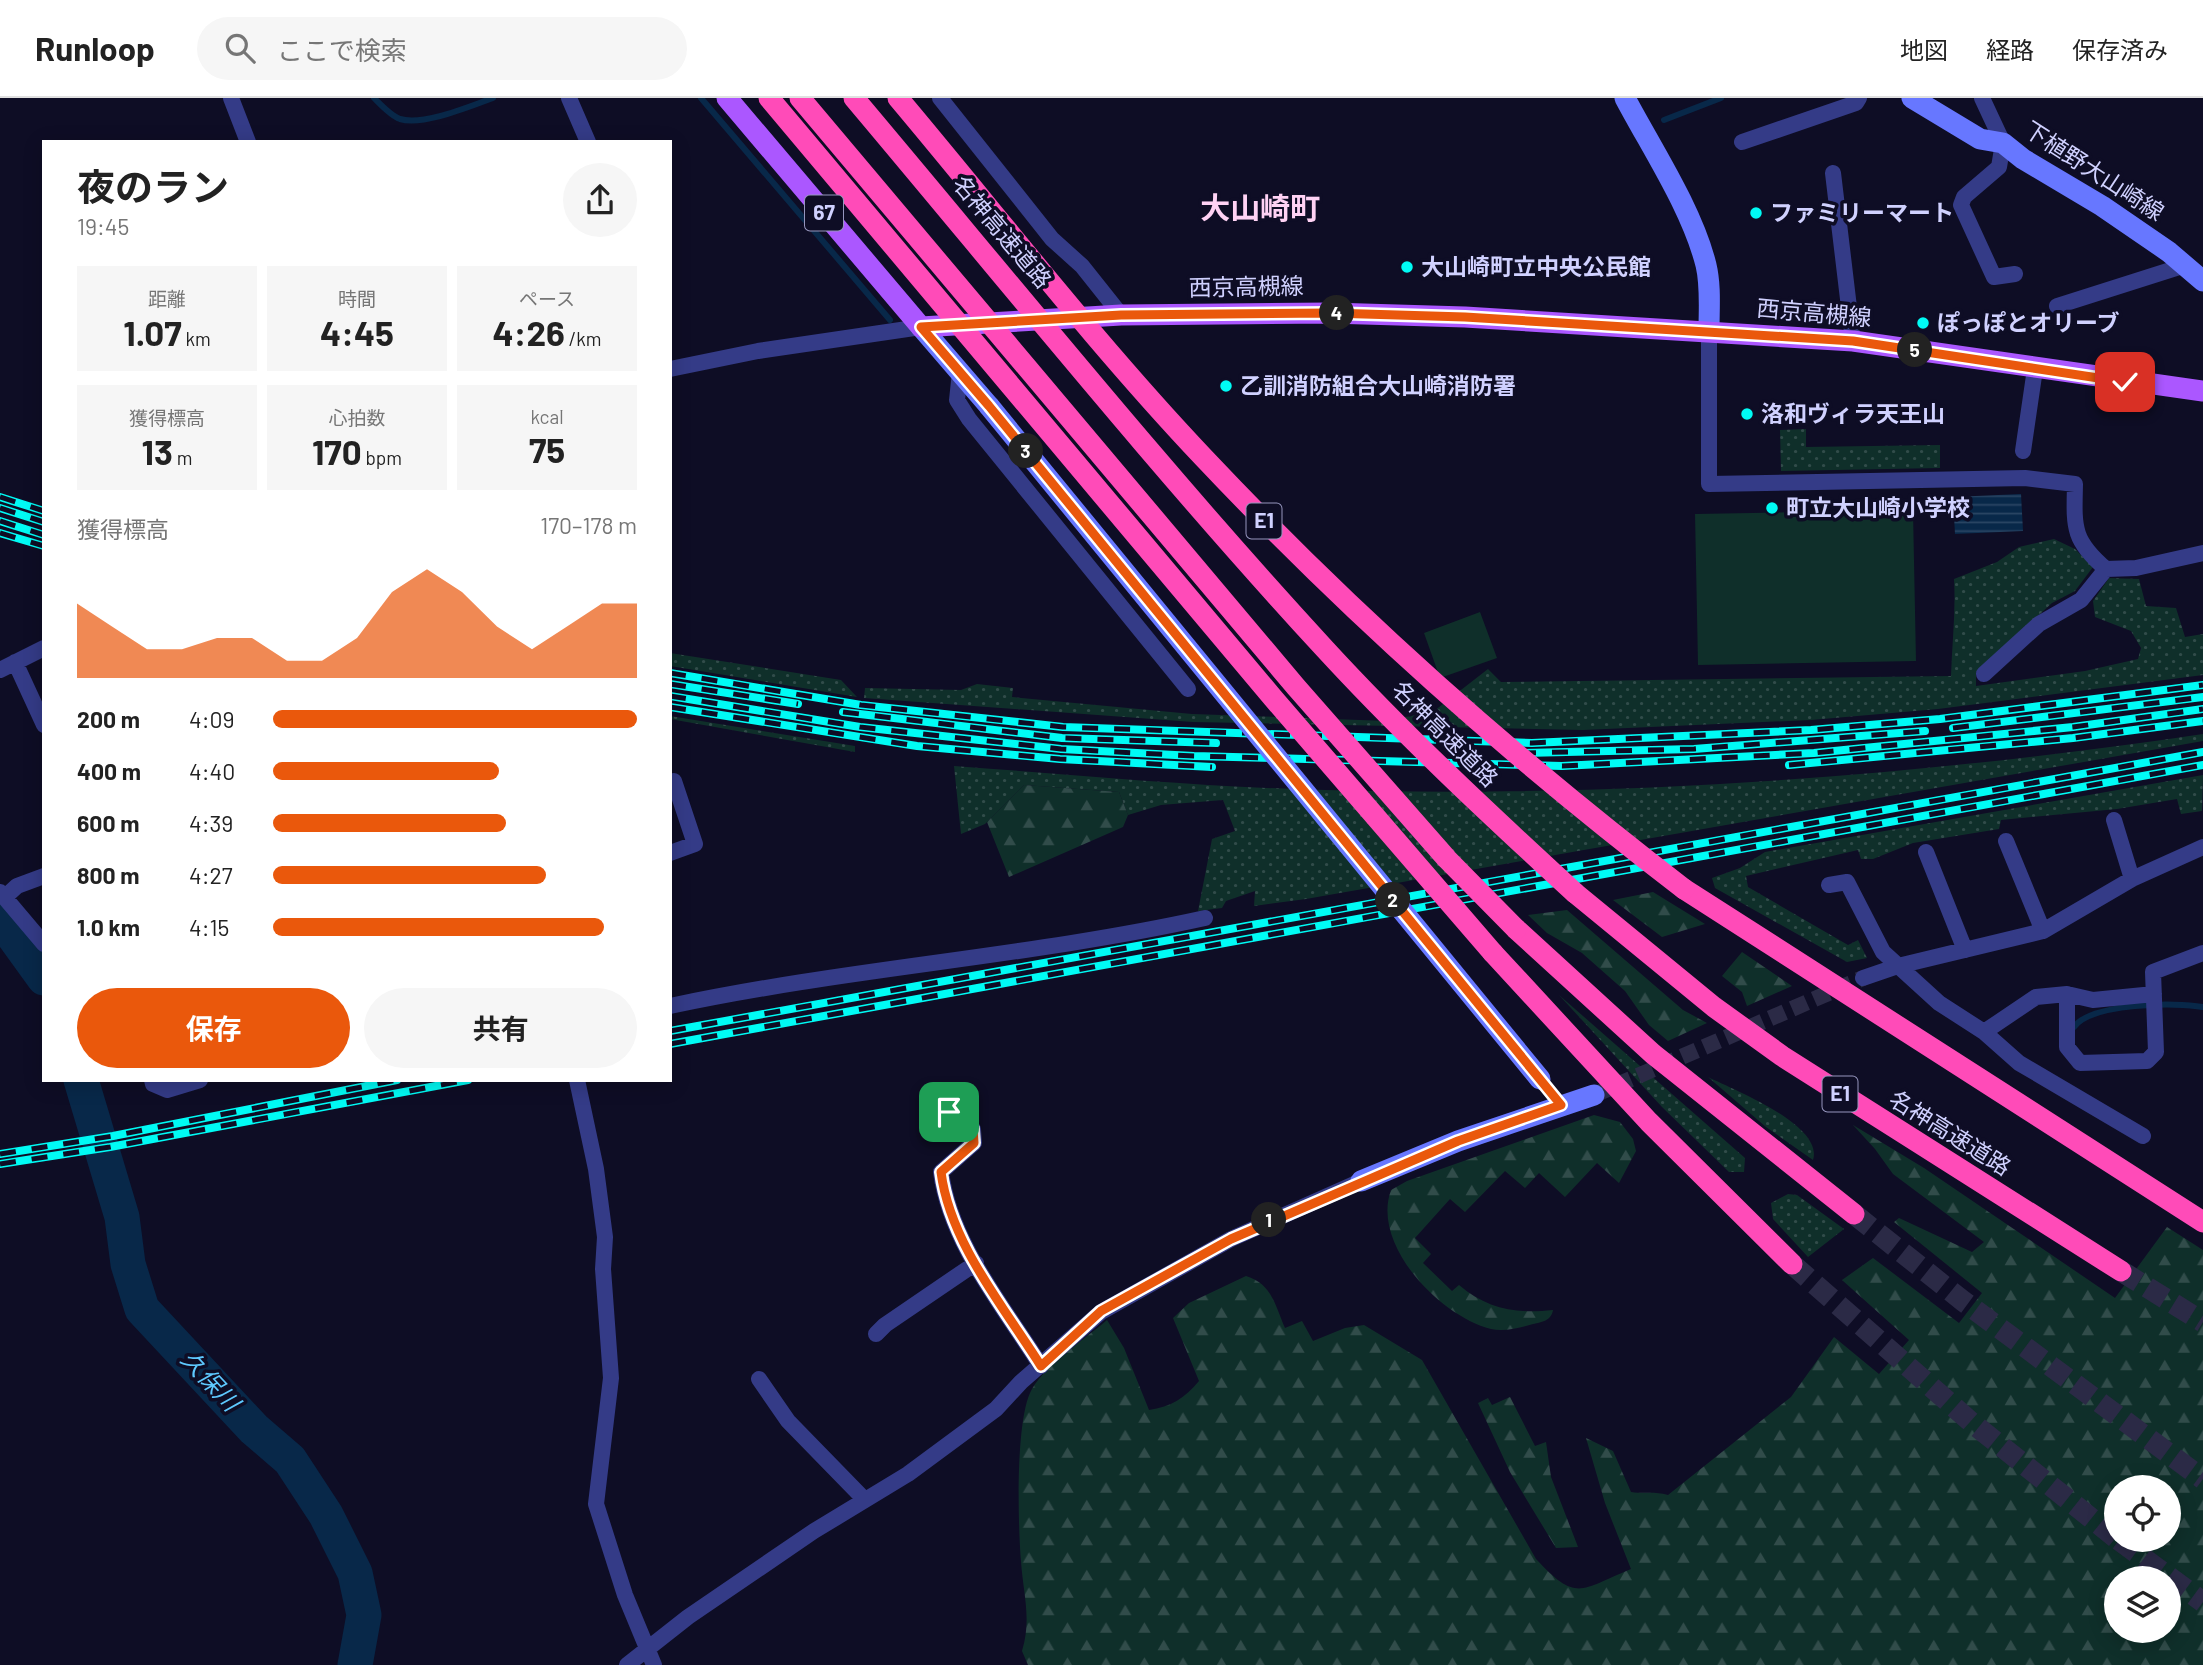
<!DOCTYPE html>
<html lang="ja">
<meta charset="utf-8">
<style>
:root{--surface:#fff;--page:#f6f6f6;--text:#222;--muted:#767676;--line:#e0e0e0;--accent:#ea580c}
body{margin:0;font-family:Barlow,"Noto Sans JP",sans-serif;background:var(--page);color:var(--text);height:100vh;display:flex;flex-direction:column;font-size:26px;white-space:nowrap}
*{box-sizing:border-box;margin:0}
p{font-size:23px;color:var(--muted)}
.icon{flex:none;width:38px;height:38px;fill:none;stroke:currentColor;stroke-width:2;stroke-linecap:round;stroke-linejoin:round}
.map{position:relative;flex:1;overflow:hidden}
.drawer{position:absolute;left:42px;top:42px;width:630px;height:942px;display:flex;flex-direction:column;background:var(--surface);border-radius:0px;box-shadow:0 4px 18px #0003}
.drawer>*{flex:none}
.buttons{position:absolute;left:2104px;top:1377px;display:grid;gap:14px}
.buttons a{display:grid;place-items:center;width:77px;height:77px;border-radius:50%;background:var(--surface);box-shadow:0 4px 18px #0003;font-size:35px}
.pin{position:absolute;display:grid;place-items:center;width:60px;height:60px;color:#fff;margin:-30px;border-radius:14px;box-shadow:0 4px 10px #0006}
.km{position:absolute;width:35px;height:35px;margin:-18px;border-radius:50%;background:#222;color:#fff;font-size:19px;line-height:35px;text-align:center}
.round{display:grid;place-items:center;flex:none;width:74px;height:74px;border-radius:37px;background:var(--page)}
.head{display:flex;align-items:center;justify-content:space-between;height:119px;padding:0 35px}
h1{font-size:38px;font-weight:700;line-height:52px}
.metrics{display:grid;grid-template-columns:repeat(3,1fr);gap:10px;height:119px;padding:7px 35px}
.metrics div{display:grid;align-content:center;border-radius:0px;background:var(--page);text-align:center}
.metrics b{font-size:35px;font-weight:700}
.metrics small{font-size:19px;font-weight:400}
.metrics p{font-size:19px}
.chart{height:196px;padding:14px 35px}
.chart p{display:flex;justify-content:space-between}
.chart svg{width:100%;height:126px;margin-top:7px;fill:var(--accent);opacity:.7}
.button{display:flex;gap:14px;margin-top:auto;padding:14px 35px}
.button a{flex:1;height:80px;border-radius:42px;background:var(--accent);color:#fff;font-size:28px;font-weight:700;line-height:80px;text-align:center}
.button a+a{background:var(--page);color:var(--text)}
ul{padding:0 35px;list-style:none;font-size:23px}
li{display:grid;grid-template-columns:112px 84px 1fr;align-items:center;height:52px}
li i{height:18px;border-radius:9px;background:var(--accent)}
header{display:flex;align-items:center;gap:42px;box-sizing:border-box;height:98px;padding:0 35px;background:var(--surface);border-bottom:2px solid var(--line)}
header strong{font-size:33px}
nav{display:flex;gap:38px;margin-inline-start:auto;font-size:24px}
.search{width:490px;height:63px;background:var(--page);display:flex;align-items:center;gap:18px;box-sizing:border-box;padding:0 24px;border-radius:38px;color:var(--muted);font-size:26px}
.map>svg:first-child{display:block}
</style>
<header>
<strong>Runloop</strong>
<div class="search"><svg class="icon" aria-label="search" viewBox="0 0 24 24"><circle cx="10" cy="10" r="6"/><path d="M15 15l6 6"/></svg>ここで検索</div>
<nav><a>地図</a><a>経路</a><a>保存済み</a></nav>
</header>
<div class="map">
<svg width="2203" height="1567" viewBox="0 0 2203 1567">
<defs>
<pattern id="grass-dots" width="8" height="8" patternUnits="userSpaceOnUse" patternTransform="scale(1.75)"><rect width="8" height="8" fill="#0f2f2a"/><path d="M2 2h.1M6 6h.1" fill="none" stroke="#314c4a" stroke-width="1.8" stroke-linecap="round"/></pattern>
<pattern id="forest-firs" width="22" height="20" patternUnits="userSpaceOnUse" patternTransform="scale(1.75)"><rect width="22" height="20" fill="#0f2f2a"/><path d="M5 1l3.5 6h-7zM16 11l3.5 6h-7z" fill="#314c4a"/></pattern>
<pattern id="water-rules" width="6" height="5" patternUnits="userSpaceOnUse" patternTransform="scale(1.75)"><rect width="6" height="5" fill="#082849"/><path d="M0 2.5h6" fill="none" stroke="#2b4664"/></pattern>
</defs>
<rect width="100%" height="100%" fill="#0e0d25"/>
<!-- grass -->
<path fill="url(#grass-dots)" d="M1806 331V349L1940 347V370L1781 373 1780 332Z
M2054 441 2075 451 2093 469 2075 493 2052 505 1976 574V588L2085 573 2138 561 2141 550 2131 533 2095 519 2093 503 2109 480 2139 481 2146 508 2176 510 2185 539 2203 536V577L1938 611 1811 622 1583 632 1193 624 864 600 865 590 961 592 977 586 1013 590 1012 599 1192 616 1387 623 1434 613 1488 571 1501 584 1951 578C1952 546 1956 513 1954 481L1997 464 2019 449Z
M670 555 841 582 857 599 670 568Z
M670 618 855 648V654L670 621Z
M2203 636V643L1306 801 1254 808 1255 793 1226 803 1222 810 1198 813 1212 741 1235 733 1223 702 1161 707 1128 717 1119 694 1024 687 985 726 961 736 954 668C1078 677 1201 689 1325 692 1618 700 1913 679 2203 636Z
M2203 677 2202 713 2181 716 2177 701 2117 711 2001 722 1999 731 1913 745 1873 761H1861L1858 752 1746 778 1748 789 1848 847 1858 842 1867 860 1847 864 1715 790 1712 780 1740 770 1765 754Z
M1559 897 1745 1060 1744 1074H1729L1662 1009Z
M1708 979C1734 992 1824 1027 1813 1062L1766 1029Z
M1788 1096 1797 1097 1844 1131 1808 1159 1773 1121 1771 1105Z"/>
<!-- forest -->
<path fill="url(#forest-firs)" fill-rule="evenodd" d="M1024 687 1119 694 1128 717 1123 729 1009 779 987 724Z
M1653 794 1705 826 1662 839 1613 802Z
M1567 812 1683 912 1707 925 1668 943 1649 927 1625 893 1582 855 1547 835 1528 817Z
M1742 854 1792 888 1747 908 1742 894 1722 878Z
M1594 1017 1620 1024 1633 1041 1636 1053 1619 1085 1597 1065 1565 1099 1539 1075 1525 1090 1505 1073 1465 1114 1450 1101 1415 1140 1431 1156 1423 1165 1452 1193 1459 1187C1487 1211 1516 1216 1553 1212 1551 1223 1542 1224 1533 1226 1520 1230 1504 1234 1491 1231 1440 1218 1371 1147 1391 1092L1407 1083Z
M1853 1027 1924 1070 2115 1200 2167 1129 2203 1152V1567H1028L1022 1553C1032 1521 1023 1495 1021 1463 1018 1427 1015 1320 1032 1291 1048 1264 1083 1243 1107 1222L1124 1250 1149 1312C1171 1309 1185 1300 1199 1283L1173 1220 1189 1205 1246 1178C1272 1186 1275 1207 1285 1230L1302 1223 1313 1243 1345 1230 1364 1227 1422 1262 1536 1461C1577 1505 1580 1492 1631 1471L1605 1405 1586 1340 1613 1353 1631 1394C1645 1396 1654 1393 1668 1397L1791 1299 1834 1239 1879 1276 1909 1242 1842 1182 1873 1160 1959 1225 1982 1195 1894 1124 1899 1120 1972 1154 1984 1144 1893 1076 1875 1051ZM2116 1390H2168V1442H2116ZM2116 1480H2168V1533H2116Z
M1510 1299 1535 1348 1546 1344 1551 1379 1578 1449 1556 1450 1510 1374 1478 1305 1488 1300 1492 1307Z"/>
<!-- park -->
<path fill="#0f2f2a" d="M1913 412 1916 563 1698 567 1695 416Z
M1480 514 1497 560 1440 580 1424 535Z"/>
<!-- water -->
<path fill="url(#water-rules)" d="M2021 396 2023 433 1955 436 1953 399Z"/>
<g fill="none" stroke-linecap="round" stroke-linejoin="round">
<!-- stream -->
<path stroke="#082849" stroke-width="6" d="M374 0C381 7 391 18 400 21 424 28 470 8 493 0
M701 0 890 222
M1664 22 1721 0
M2074 929C2091 905 2176 904 2203 909"/>
<!-- river -->
<path stroke="#082849" stroke-width="35" d="M0 819 44 880
M81 982 122 1119 128 1166 142 1211 254 1331 290 1362 326 1417 355 1475 364 1517 355 1567"/>
<!-- street-tunnel -->
<path stroke="#2b2a46" stroke-width="16" stroke-dasharray="16 8" stroke-linecap="butt" d="M1594 997 1863 880"/>
<!-- highway-tunnel -->
<path stroke="#2b2a46" stroke-width="21" stroke-dasharray="21 10" stroke-linecap="butt" d="M1854 1116 1963 1203 2203 1381
M1792 1166 1971 1324 2116 1440
M2121 1173 2203 1224
M2119 1442 2203 1504"/>
<!-- street -->
<path stroke="#343b87" stroke-width="16" d="M231 0 248 44
M569 0 588 44
M940 0 1052 141 1082 168 1121 217
M1982 0 2003 45 1999 69 1964 99 1961 107 1994 179 2015 176
M1742 44 1856 5 1859 0
M1833 75 1853 243
M2057 208 2186 167
M1709 232V386L2025 380 2075 386C2074 429 2072 442 2106 471L2136 470 2203 455
M670 271 758 253 921 229
M960 274 957 302 969 321 1188 591
M2023 353 2035 271
M15 564 44 627
M0 572 44 550
M1984 576 2039 526 2081 502 2106 471
M670 685 674 683 695 746 670 755
M2114 722 2132 781
M2006 743 2043 833
M1926 754 1965 852
M1829 787 1847 784 1883 854 1939 905 1984 934 2019 965 2143 1038
M0 794 44 846
M5 799 17 788 44 778
M1863 880 1898 868 2043 833 2132 781 2203 749
M2067 896V949L2080 965 2147 963 2156 954 2153 874 2203 855
M670 908C848 870 1028 859 1205 820
M1984 934 2036 899 2067 896 2093 902 2154 896
M152 982 153 986 167 992 200 982
M577 982 596 1071 605 1139 603 1171 611 1280 596 1406 625 1497 654 1567
M931 1019 949 1014 973 1031 974 1045 941 1074C950 1145 1004 1209 1041 1268
M876 1236 885 1227 976 1165
M759 1281 788 1323 865 1402
M627 1567 688 1519 814 1433 908 1376 996 1311 1021 1284 1101 1214 1231 1141 1361 1083"/>
<!-- secondary -->
<path stroke="#6777ff" stroke-width="21" d="M1625 0C1652 51 1692 111 1706 167 1711 188 1709 210 1709 232
M1912 0 1980 41 2003 45 2023 61 2102 108 2169 154 2203 183
M921 229 989 308
M1361 1083 1458 1043 1594 997"/>
<!-- primary -->
<path stroke="#ab57ff" stroke-width="21" d="M727 0 921 229 1121 217 1330 215 1465 219 1853 243 2203 293"/>
<!-- highway -->
<path stroke="#ff4bb8" stroke-width="21" d="M1684 791 2203 1124
M1575 795 1714 909 1782 958 2121 1173
M1516 831 1653 956 1854 1116
M1493 855 1649 1024 1792 1166"/>
<!-- rail casing -->
<g stroke="#00fbf5" stroke-width="8">
<path id="rail" d="M0 399 44 413
M0 410 44 424
M0 423 44 437
M0 435 44 448
M670 575 861 607 1063 629 1532 645 1811 632 1940 621 2203 587
M670 586 798 606
M670 598 860 629 1061 651 1194 658 1562 668 1814 655 2073 629 2203 611
M670 609 917 648 1060 661 1212 669
M843 614 1062 640 1216 645
M1953 630 2203 599
M1520 655 1694 651 1925 633
M1789 667 2073 640 2203 623
M670 933 2203 654
M670 946 2203 667
M0 1056 113 1038 397 982
M0 1066 110 1049 468 982"/>
</g>
<!-- rail -->
<use href="#rail" stroke="#0e0d25" stroke-width="5" stroke-dasharray="16" stroke-linecap="butt"/>
<!-- secondary-bridge -->
<path stroke="#6777ff" stroke-width="21" d="M989 308 1540 981"/>
<!-- highway-bridge -->
<path stroke="#ff4bb8" stroke-width="21" d="M769 0 1273 600 1493 855
M800 0 1296 589 1447 761 1516 831
M854 0C1009 184 1161 373 1324 550 1403 636 1489 716 1575 795
M898 0C999 120 1096 246 1204 360 1355 520 1510 657 1684 791"/>
</g>
<g fill="none" stroke-linecap="round" stroke-linejoin="round">
<!-- route casing -->
<g stroke="#fff" stroke-width="14">
<path id="route" d="M949 1014 973 1031 974 1045 941 1074C950 1145 1004 1209 1041 1268L1101 1213 1231 1141 1458 1043 1561 1007 989 308 921 229 1121 217 1330 215 1465 219 1853 243 2125 284"/>
</g>
<!-- route -->
<use href="#route" stroke="#ea580c" stroke-width="9"/>
</g>
<!-- markers -->
<g fill="#00fbf5" stroke="#0e0d25" stroke-width="2.5">
<circle cx="1756" cy="115" r="7"/>
<circle cx="1407" cy="169" r="7"/>
<circle cx="1923" cy="225" r="7"/>
<circle cx="1226" cy="288" r="7"/>
<circle cx="1747" cy="316" r="7"/>
<circle cx="1772" cy="410" r="7"/>
</g>
<g text-anchor="middle" stroke-width="7" stroke-linejoin="round" paint-order="stroke">
<!-- shield labels -->
<g fill="#0e0d25" stroke="#9696be" stroke-width="2">
<rect x="805" y="97.5" width="38" height="35" rx="5"/>
<rect x="1246.5" y="405.5" width="35" height="35" rx="5"/>
<rect x="1822.5" y="978.5" width="35" height="35" rx="5"/>
</g>
<g font-size="21" font-weight="bold" fill="#d0d1ff">
<text x="824" y="122">67</text>
<text x="1264" y="430">E1</text>
<text x="1840" y="1003">E1</text>
</g>
<!-- street labels -->
<g font-size="23" fill="#d0d1ff" stroke="#0e0d25">
<text transform="translate(2094 73) rotate(33)" y="8">下植野大山崎線</text>
<text transform="translate(1002 134) rotate(50)" y="8">名神高速道路</text>
<text transform="translate(1246 189) rotate(-1)" y="8">西京高槻線</text>
<text transform="translate(1814 215) rotate(5)" y="8">西京高槻線</text>
<text transform="translate(1445 636) rotate(45)" y="8">名神高速道路</text>
<text transform="translate(1950 1035) rotate(32)" y="8">名神高速道路</text>
</g>
<!-- poi labels -->
<g font-size="23" font-weight="bold" fill="#d0d1ff" stroke="#0e0d25" text-anchor="start">
<text x="1770" y="123">ファミリーマート</text>
<text x="1421" y="177">大山崎町立中央公民館</text>
<text x="1937" y="233">ぽっぽとオリーブ</text>
<text x="1240" y="296">乙訓消防組合大山崎消防署</text>
<text x="1761" y="324">洛和ヴィラ天王山</text>
<text x="1786" y="418">町立大山崎小学校</text>
</g>
<!-- water labels -->
<g font-size="24" font-style="italic" fill="#5ec9ff" stroke="#0e0d25">
<text transform="translate(210 1283) rotate(47)" y="8">久保川</text>
</g>
<!-- district labels -->
<g font-size="30" font-weight="bold" fill="#ffd2f4" stroke="#0e0d25">
<text x="1260" y="121">大山崎町</text>
</g>
</g>
</svg>
<div class="buttons">
<a><svg class="icon" aria-label="locate" viewBox="0 0 24 24"><circle cx="12" cy="12" r="6"/><path d="M12 2v4M12 18v4M2 12h4M18 12h4"/></svg></a>
<a><svg class="icon" aria-label="layers" viewBox="0 0 24 24"><path d="M12 4l9 5-9 5-9-5zM3 14l9 5 9-5"/></svg></a>
</div>
<div class="pin" style="left:949px;top:1014px;background:#1e9e55"><svg class="icon" aria-label="arrive" viewBox="0 0 24 24"><path d="M6 21V4h12l-3 4 3 4H6"/></svg></div>
<div class="pin" style="left:2125px;top:284px;background:#d93025"><svg class="icon" aria-label="check" viewBox="0 0 24 24"><path d="M5 12l5 5 9-10"/></svg></div>
<b class="km" style="left:1269px;top:1122px">1</b>
<b class="km" style="left:1393px;top:802px">2</b>
<b class="km" style="left:1026px;top:353px">3</b>
<b class="km" style="left:1337px;top:215px">4</b>
<b class="km" style="left:1915px;top:252px">5</b>
<section class="drawer">
<div class="head"><div><h1>夜のラン</h1><p>19:45</p></div><a class="round"><svg class="icon" aria-label="share" viewBox="0 0 24 24"><path d="M12 15V3M7 8l5-5 5 5M5 13v7h14v-7"/></svg></a></div>
<div class="metrics">
<div><p>距離</p><b>1.07<small> km</small></b></div>
<div><p>時間</p><b>4:45</b></div>
<div><p>ペース</p><b>4:26<small> /km</small></b></div>
</div>
<div class="metrics">
<div><p>獲得標高</p><b>13<small> m</small></b></div>
<div><p>心拍数</p><b>170<small> bpm</small></b></div>
<div><p>kcal</p><b>75</b></div>
</div>
<div class="chart"><p><span>獲得標高</span>170–178 m</p>
<svg viewBox="0 0 160 44" preserveAspectRatio="none"><path d="M0 44V18L10 26L20 34L30 34L40 30L50 30L60 38L70 38L80 30L90 14L100 6L110 14L120 26L130 34L140 26L150 18L160 18V44z"/></svg>
</div>
<ul>
<li><b>200 m</b>4:09<i style="width:100%"></i></li>
<li><b>400 m</b>4:40<i style="width:62%"></i></li>
<li><b>600 m</b>4:39<i style="width:64%"></i></li>
<li><b>800 m</b>4:27<i style="width:75%"></i></li>
<li><b>1.0 km</b>4:15<i style="width:91%"></i></li>
</ul>
<div class="button"><a>保存</a><a>共有</a></div>
</section>
</div>
